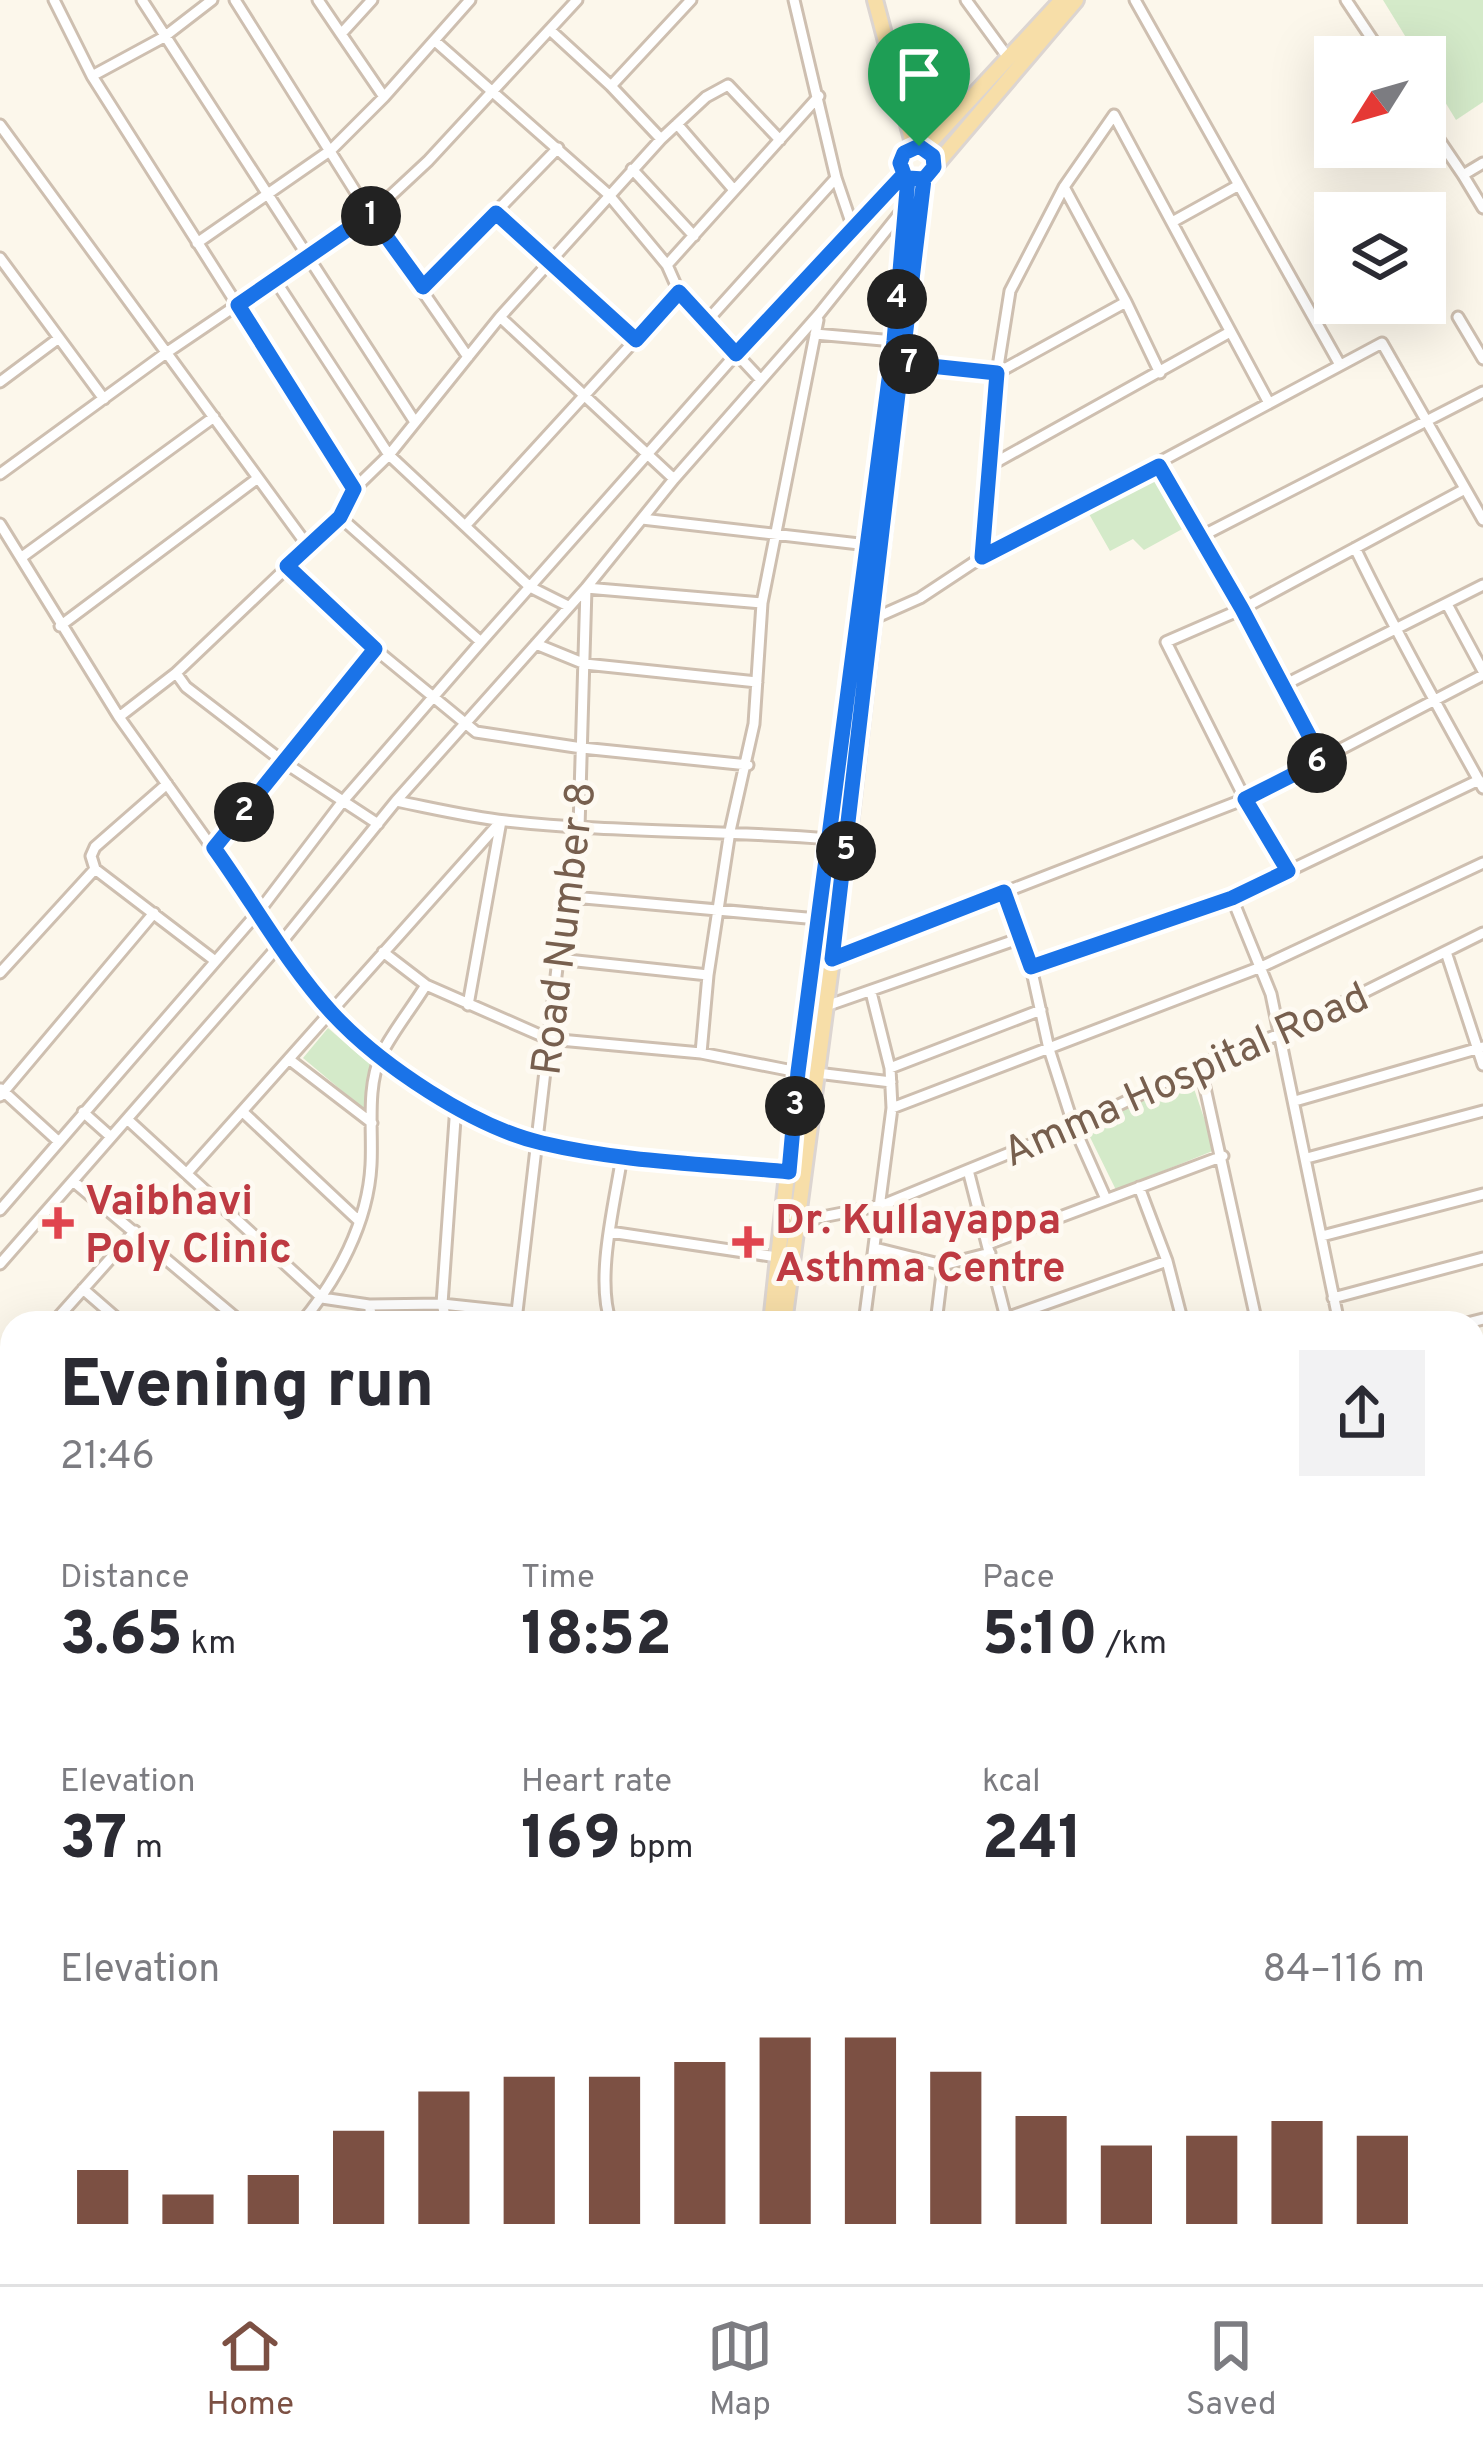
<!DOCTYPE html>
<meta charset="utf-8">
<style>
:root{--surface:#fff;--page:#f2f2f3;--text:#2b2b33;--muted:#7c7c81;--line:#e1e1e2;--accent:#7c5043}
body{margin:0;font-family:Overpass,sans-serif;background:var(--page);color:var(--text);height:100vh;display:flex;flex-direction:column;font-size:45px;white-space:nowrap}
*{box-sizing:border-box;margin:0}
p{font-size:39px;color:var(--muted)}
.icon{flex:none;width:66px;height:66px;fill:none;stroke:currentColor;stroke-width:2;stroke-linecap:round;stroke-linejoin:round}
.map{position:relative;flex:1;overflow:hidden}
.panel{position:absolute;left:0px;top:1311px;width:1485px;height:975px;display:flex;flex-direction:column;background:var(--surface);border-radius:36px 36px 0 0;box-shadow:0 12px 48px #0002}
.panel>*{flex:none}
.needle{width:78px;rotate:233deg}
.controls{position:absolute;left:1314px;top:36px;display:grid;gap:24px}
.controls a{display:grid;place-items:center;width:132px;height:132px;border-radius:0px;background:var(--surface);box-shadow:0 12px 48px #0002;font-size:60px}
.pin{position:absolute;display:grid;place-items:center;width:102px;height:102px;color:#fff;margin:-123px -51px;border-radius:50% 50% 50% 0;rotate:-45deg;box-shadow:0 0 12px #0007}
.pin .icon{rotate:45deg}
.km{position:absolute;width:60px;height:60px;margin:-30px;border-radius:50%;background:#222;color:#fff;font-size:33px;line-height:60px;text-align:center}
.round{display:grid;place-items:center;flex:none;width:126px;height:126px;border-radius:0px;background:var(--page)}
.overview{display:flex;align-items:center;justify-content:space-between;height:204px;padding:0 60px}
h1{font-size:66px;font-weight:800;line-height:90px}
.metrics{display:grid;grid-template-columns:repeat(3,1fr);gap:18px;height:204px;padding:12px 60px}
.metrics div{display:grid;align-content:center}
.metrics b{font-size:60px;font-weight:800}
.metrics small{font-size:33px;font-weight:400}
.metrics p{font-size:33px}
.chart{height:336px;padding:24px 60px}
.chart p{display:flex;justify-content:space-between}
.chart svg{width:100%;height:216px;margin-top:12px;stroke:var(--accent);stroke-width:6}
.tab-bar{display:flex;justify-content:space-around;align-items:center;height:168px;border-top:3px solid var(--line);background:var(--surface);font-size:33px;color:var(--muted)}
.tab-bar a{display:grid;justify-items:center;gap:6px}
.tab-bar .active{color:var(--accent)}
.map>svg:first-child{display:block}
</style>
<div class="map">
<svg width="1483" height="2284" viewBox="0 0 1483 2284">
<rect width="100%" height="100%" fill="#fcf7eb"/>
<!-- green -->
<path fill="#d4eac9" d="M1383 0H1483V102L1456 120 1425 69V57H1418Z
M1159 477 1186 527 1144 550 1133 539 1110 551 1089 514Z
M328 1028 373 1067 366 1111 303 1058Z
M1190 1077 1215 1150 1116 1190 1086 1129Z
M1483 1890V2133L1473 2135V1892Z
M811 2274H1372L1374 2284H813Z"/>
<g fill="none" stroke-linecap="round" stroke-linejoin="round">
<!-- street casing -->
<g stroke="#cebfb0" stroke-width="15">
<path id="street" d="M54 0 92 76 354 489
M142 0 415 422
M235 0 370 215 468 357
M318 0 341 34 372 0
M794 0 836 178 853 228
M966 0 1009 59
M1135 0 1339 363
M1346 0 1384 57
M341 34 384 97
M435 41 608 194 667 265 679 292 760 379
M92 76 164 37 212 0
M611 86 691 0
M1425 119 1463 175 1483 163
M677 124 734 190
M0 125 307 545
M661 139 706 97 728 85 780 140
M632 169 694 236
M1463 175 1483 208
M496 213 636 340
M1174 221 1239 185
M197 243 331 150 384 97 470 0
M0 258 104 399
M667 265 819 96
M275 280 389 455 465 526
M423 287 558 148
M1126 302 1160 373
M500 317 674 479
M1458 317 1483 359
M706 322 836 178
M815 334 894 341
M902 363 997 373 1126 302 1064 187
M0 382 59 338
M991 465 1230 332
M1159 466 1322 760
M0 474 166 353 370 215 428 161 577 0
M340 517 481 642
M642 519 868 545
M0 524 119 717 305 978C357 1046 458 1124 543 1143 623 1161 707 1164 789 1173
M1200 537 1483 392
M1355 548C1395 630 1439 709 1483 788
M22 557 214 417
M982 557 997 373 1010 291 1064 187 1114 115 1269 403
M287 567 375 649 476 732 582 748 748 765
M568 606 530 587 465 526 679 292
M1448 606 1483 671
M875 618 920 598 982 557 1382 343 1483 520
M60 626 258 478
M536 644 585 664 757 682
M176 673 186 687 285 763 378 824
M1282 686 1483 585
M119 717 176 673 340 517 354 489 389 455 500 317 661 139 611 86 550 30
M396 801C432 808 469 817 506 821 614 833 723 830 831 839
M214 849 375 649
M95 869 91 856 95 847 167 784
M1288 871 1245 799 1483 675
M1004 892 1031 967 1049 1049 1074 1127 1106 1199
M573 897 818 919
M1232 898 1271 994 1339 1323
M383 952 426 985 549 1039 701 1053 798 1072
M1446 952 1483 1065
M558 959 708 975
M832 959 1245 799 1166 642 1242 609 1465 489
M1031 967 1232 898 1479 780
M0 973 95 869 214 960
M468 1005 501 821
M826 1006 1021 938
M701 1053 708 975 730 831 754 724 762 603 818 320
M290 1060 372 1123
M1200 1065 1256 1319 1243 1323
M890 1068 1041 1010
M817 1073 891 1082
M1 1089 59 1142
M0 1096 154 913
M1295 1101 1483 1047
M892 1108 1261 967 1483 863
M83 1112 111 1137
M244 1113 359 1221
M127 1119 322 1298 369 1305 373 1323
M1307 1158 1483 1111
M968 1170 1007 1322
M187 1173 501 821
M73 1181 242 1323
M1139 1187 1167 1261 1183 1323
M0 1210 260 910 343 801 481 642 736 354 904 174
M793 1216 817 1218 883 1205 968 1170 1074 1127 1200 1065 1280 1034 1483 933
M610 1232 777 1257
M1322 1236 1483 1194
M988 1244 1223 1156
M875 1248 943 1265 990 1253
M0 1264 281 943 396 801 586 588 674 479 819 314 904 208
M83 1289 122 1323
M1333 1298 1483 1258
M369 1305 442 1304 517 1312
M1006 1318 1167 1261
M53 1323 135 1231
M301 1323C337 1280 368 1223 371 1165 373 1130 366 1088 381 1055 393 1031 412 1008 426 985
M447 1323 442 1304 456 1105
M520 1323 517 1312 558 959 573 897 579 828 586 588 762 603
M611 1323C595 1279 615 1202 622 1156
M864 1323 892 1108 890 1068 871 992
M936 1323 943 1265
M1467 1323 1483 1319
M0 1383 12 1369
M1473 1392 1483 1390
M0 1441 12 1452
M1473 1463 1483 1462
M1473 1527 1483 1526
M0 1551 12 1560
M1473 1634 1483 1633
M0 1646 12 1632
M1473 1667 1483 1668
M0 1705 12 1716
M1473 1804H1483
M0 1815 12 1827
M1473 1829 1483 1869
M0 1850 12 1844
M1473 1889 1483 1886
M1473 1944 1483 1997
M0 2007 6 2024
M0 2110 12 2105
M1473 2121 1483 2119
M0 2189 12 2185
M0 2257 12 2253
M213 2274 231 2284
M513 2274 515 2284
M805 2274 807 2284
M876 2274 878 2284
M1145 2274 1146 2284
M1190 2274 1192 2284
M1259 2274 1260 2284
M89 2284 118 2274
M292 2284 298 2274
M397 2284 404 2274
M958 2284 980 2280 984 2284"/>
</g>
<!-- secondary casing -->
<g stroke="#d1c0ae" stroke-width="18">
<path id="secondary" d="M1070 2274 1072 2284"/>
</g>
<!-- primary casing -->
<g stroke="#dcd5d1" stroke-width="20">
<path id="primary" d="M875 0 914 147
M900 163a17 17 0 1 1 34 0a17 17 0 1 1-34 0Z
M925 148 1062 0
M934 167 1076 0
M771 1323 798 1072 894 341 908 178
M784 1323 851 815 924 179
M643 2284 645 2274
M665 2284 666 2274"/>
</g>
<!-- street -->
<use href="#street" stroke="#fff" stroke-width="9"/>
<!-- secondary -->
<use href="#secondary" stroke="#fff" stroke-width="12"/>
<!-- primary -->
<use href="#primary" stroke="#f7dea8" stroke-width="14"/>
</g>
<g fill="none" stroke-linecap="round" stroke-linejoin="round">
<!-- route casing -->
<g stroke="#fff" stroke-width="24">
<path id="route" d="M919 146 904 153 900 163 904 174 736 354 679 292 636 340 496 213 423 287 370 214 238 305 354 489 340 517 287 566 375 649 214 848C253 902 287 964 332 1013 380 1065 473 1127 542 1143 622 1162 707 1164 789 1172L798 1072 894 341 908 178 924 179 917 231 832 959 1004 892 1031 967 1232 898 1288 871 1245 799 1322 760 1242 609 1159 466 982 557 997 373 902 363 924 179 934 167 933 156 919 146"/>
</g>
<!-- route -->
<use href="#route" stroke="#1a73e8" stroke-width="15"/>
</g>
<!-- markers -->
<g fill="#e0444e" stroke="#fefaf2" stroke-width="4.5">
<path d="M52 1205h12v12h12v12h-12v12h-12v-12h-12v-12h12z"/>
<path d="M742 1224h12v12h12v12h-12v12h-12v-12h-12v-12h12z"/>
</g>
<g text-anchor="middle" stroke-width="10" stroke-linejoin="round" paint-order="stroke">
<!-- street labels -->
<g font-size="42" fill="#775f4e" stroke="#fefaf2">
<text transform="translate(562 928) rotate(-83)" y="15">Road Number 8</text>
<text transform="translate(1185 1073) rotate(-24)" y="15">Amma Hospital Road</text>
</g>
<!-- health labels -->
<g font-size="42" font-weight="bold" fill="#be3a42" stroke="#fefaf2" text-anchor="start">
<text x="85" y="1214">Vaibhavi<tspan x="85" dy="48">Poly Clinic</tspan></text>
<text x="775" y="1233">Dr. Kullayappa<tspan x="775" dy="48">Asthma Centre</tspan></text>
</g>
</g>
</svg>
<div class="controls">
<a><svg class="needle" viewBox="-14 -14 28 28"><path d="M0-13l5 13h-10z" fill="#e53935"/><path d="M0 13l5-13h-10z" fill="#7c7c81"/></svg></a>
<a><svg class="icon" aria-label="layers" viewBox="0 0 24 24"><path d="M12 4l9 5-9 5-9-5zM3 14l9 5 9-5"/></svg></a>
</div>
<div class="pin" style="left:919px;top:146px;background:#1e9e55"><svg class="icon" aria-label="arrive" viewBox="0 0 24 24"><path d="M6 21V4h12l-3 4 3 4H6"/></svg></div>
<b class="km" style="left:371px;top:216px">1</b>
<b class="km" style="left:244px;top:812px">2</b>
<b class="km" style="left:795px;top:1106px">3</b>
<b class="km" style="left:897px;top:299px">4</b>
<b class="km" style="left:846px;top:851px">5</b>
<b class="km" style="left:1317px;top:763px">6</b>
<b class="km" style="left:909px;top:364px">7</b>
<section class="panel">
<div class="overview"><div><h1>Evening run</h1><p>21:46</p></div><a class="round"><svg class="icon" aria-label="share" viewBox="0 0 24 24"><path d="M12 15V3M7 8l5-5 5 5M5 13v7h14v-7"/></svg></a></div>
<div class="metrics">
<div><p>Distance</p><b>3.65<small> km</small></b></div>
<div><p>Time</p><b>18:52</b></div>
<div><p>Pace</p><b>5:10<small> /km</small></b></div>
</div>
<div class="metrics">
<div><p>Elevation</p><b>37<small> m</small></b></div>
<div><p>Heart rate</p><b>169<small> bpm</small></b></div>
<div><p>kcal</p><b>241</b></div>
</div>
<div class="chart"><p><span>Elevation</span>84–116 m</p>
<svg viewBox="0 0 160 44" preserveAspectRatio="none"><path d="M5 44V33M15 44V38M25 44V34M35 44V25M45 44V17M55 44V14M65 44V14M75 44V11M85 44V6M95 44V6M105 44V13M115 44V22M125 44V28M135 44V26M145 44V23M155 44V26"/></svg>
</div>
</section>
</div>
<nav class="tab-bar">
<a class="active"><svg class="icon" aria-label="home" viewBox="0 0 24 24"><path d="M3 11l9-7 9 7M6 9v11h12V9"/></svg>Home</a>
<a><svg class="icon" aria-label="map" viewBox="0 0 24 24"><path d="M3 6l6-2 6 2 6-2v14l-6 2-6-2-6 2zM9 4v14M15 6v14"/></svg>Map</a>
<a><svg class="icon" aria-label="saved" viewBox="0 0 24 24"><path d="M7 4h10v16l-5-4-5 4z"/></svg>Saved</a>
</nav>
